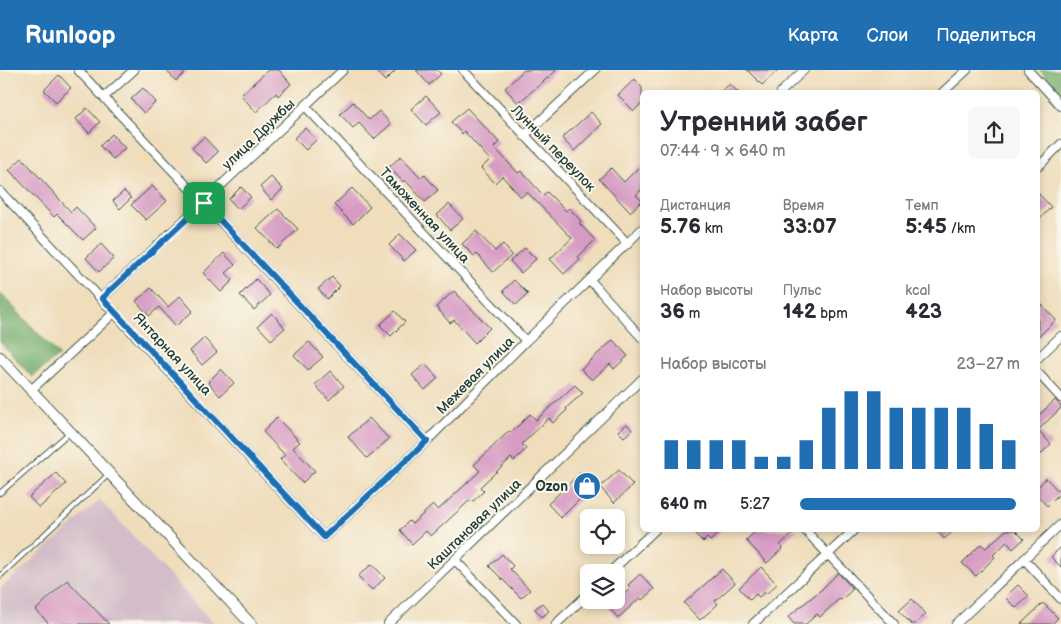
<!DOCTYPE html>
<html lang="ru">
<meta charset="utf-8">
<style>
:root{--surface:#fff;--page:#f7f7f7;--text:#2b2b33;--muted:#7c7c81;--accent:#1f6fb2}
body{margin:0;font-family:"Balsamiq Sans",sans-serif;background:var(--page);color:var(--text);height:100vh;display:flex;flex-direction:column;font-size:19px;white-space:nowrap}
*{box-sizing:border-box;margin:0}
p{font-size:16px;color:var(--muted)}
.icon{flex:none;width:28px;height:28px;fill:none;stroke:currentColor;stroke-width:2;stroke-linecap:round;stroke-linejoin:round}
.map{position:relative;flex:1;overflow:hidden}
.panel{position:absolute;left:640px;top:20px;width:400px;height:442px;display:flex;flex-direction:column;background:var(--surface);border-radius:8px;box-shadow:0 2px 8px #0003}
.panel>*{flex:none}
.fabs{position:absolute;left:580px;top:439px;display:grid;gap:10px}
.fabs a{display:grid;place-items:center;width:45px;height:45px;border-radius:8px;background:var(--surface);box-shadow:0 2px 8px #0003;font-size:25px}
.pin{position:absolute;display:grid;place-items:center;width:42px;height:42px;color:#fff;margin:-21px;border-radius:10px;box-shadow:0 2px 8px #0006}
.round{display:grid;place-items:center;flex:none;width:52px;height:52px;border-radius:8px;background:var(--page)}
.headline{display:flex;align-items:center;justify-content:space-between;height:85px;padding:0 20px}
h1{font-size:28px;font-weight:700;line-height:38px}
.stats{display:grid;grid-template-columns:repeat(3,1fr);gap:8px;height:85px;padding:5px 20px}
.stats div{display:grid;align-content:center}
.stats b{font-size:21px;font-weight:700}
.stats small{font-size:14px;font-weight:400}
.stats p{font-size:14px}
.chart{height:140px;padding:10px 20px}
.chart p{display:flex;justify-content:space-between}
.chart svg{width:100%;height:90px;margin-top:5px;stroke:var(--accent);stroke-width:6}
ul{padding:0 20px;list-style:none;font-size:16px}
li{display:grid;grid-template-columns:80px 60px 1fr;align-items:center;height:38px}
li i{height:12px;border-radius:6px;background:var(--accent)}
header{display:flex;align-items:center;gap:30px;box-sizing:border-box;height:70px;padding:0 25px;background:var(--accent);color:#fff}
header strong{font-size:24px}
nav{display:flex;gap:28px;margin-inline-start:auto;font-size:18px}
.map>svg:first-child{display:block}
</style>
<header>
<strong>Runloop</strong>
<nav><a>Карта</a><a>Слои</a><a>Поделиться</a></nav>
</header>
<div class="map">
<svg width="1061" height="554" viewBox="0 0 1061 554">
<rect width="100%" height="100%" fill="#fbf7ec"/>
<filter id="ink" filterUnits="userSpaceOnUse"><feTurbulence type="fractalNoise" baseFrequency=".02" numOctaves="2"/><feDisplacementMap in="SourceGraphic" scale="10" xChannelSelector="R" yChannelSelector="G"/><feConvolveMatrix kernelMatrix="1 2 1 2 8 2 1 2 1" color-interpolation-filters="sRGB"/></filter>
<filter id="wash" filterUnits="userSpaceOnUse"><feTurbulence type="fractalNoise" baseFrequency=".0096" numOctaves="4" result="noise"/><feDisplacementMap in="SourceGraphic" scale="20" xChannelSelector="R" yChannelSelector="G"/><feGaussianBlur stdDeviation="1.12" result="paint"/><feColorMatrix in="noise" values="0 0 0 0 0 0 0 0 0 0 0 0 0 0 0 0 0 1.4 0 .05"/><feComposite in="paint" operator="in"/></filter>
<g filter="url(#wash)">
<rect width="100%" height="100%" fill="#efddbb"/>
<!-- industrial -->
<path fill="#d2bdc8" d="M100 430 214 554H0V519Z"/>
<!-- forest -->
<path fill="#6fa968" stroke="#47734e" d="M1040 0H1061V23Z
M0 223 59 285 32 307 0 272Z"/>
<g id="blocks">
<!-- building -->
<path fill="#d79bc3" d="M166 0H188L176 11Z
M268 0H279L291 14 278 26 276 23 256 42 241 25Z
M375 0H396L385 11Z
M416 0H437L441 4 429 15Z
M524 0H557L518 33 505 18Z
M747 0H778L762 15Z
M59 5 71 18 56 32 44 20Z
M635 9 642 18V33L634 41 618 25Z
M730 14 738 22H720Z
M143 18 156 32 144 43 131 29Z
M426 26 441 42 426 55 411 39Z
M353 32 369 50 379 41 391 54 374 69 359 53 353 58 340 44Z
M87 38 100 52 89 63 76 49Z
M467 38 499 72 494 77 518 103 521 101 543 125 547 122 566 141 569 138 581 151 579 153 595 170 578 187 580 189 564 204 550 189 572 168 527 122 521 127 502 106 495 113 481 98 490 90 464 61 462 64 451 52Z
M591 42 602 54 574 81 562 68Z
M305 58 316 70 306 80 294 68Z
M112 64 125 78 113 89 100 76Z
M204 67 218 82 206 93 192 78Z
M401 86 421 108 424 104 438 120 425 132 405 110 403 112 389 97Z
M22 88 71 142 76 137 96 158 83 170 57 144 54 147 9 100Z
M642 94V119L636 125 642 131 630 142 599 109 611 98 624 112Z
M271 107 283 119 271 130 260 117Z
M152 116 167 131 146 150 131 135Z
M241 117 251 127 238 139 229 129Z
M352 118 370 137 353 154 334 135Z
M124 121 131 128 120 139 113 131Z
M1038 123 1051 137 1038 151Z
M449 134 463 149 450 160 437 145Z
M278 139 298 159 277 179 257 158Z
M476 161 495 181 503 174 512 185 493 202 477 184 474 186 462 174Z
M400 164 416 180 404 191 389 175Z
M101 174 114 188 99 202 86 188Z
M525 178 536 189 521 203 510 191Z
M224 183 235 195 226 203 233 210 221 222 203 203Z
M332 207 340 216 327 229 318 219Z
M256 209 270 225 254 240 240 225Z
M514 210 528 224 516 235 503 221Z
M151 218 168 237 180 226 193 241 176 256 159 237 149 246 136 231Z
M454 221 490 258 475 273 454 250 450 253 436 237Z
M1038 231 1056 250 1038 267Z
M395 241 405 252 391 266 380 255Z
M272 243 285 258 271 270 258 256Z
M204 268 217 282 202 295 190 281Z
M613 270 628 286 614 299 610 294 592 310 581 299Z
M309 272 323 287 308 300 294 285Z
M425 294 438 308 425 320 412 305Z
M221 299 234 313 220 326 208 312Z
M330 301 344 316 329 330 315 315Z
M575 315 583 323 566 338 567 340 553 353 549 348 522 374 526 379 514 391 511 388 480 417 484 421 472 432 470 430 431 466 426 461 412 474 400 460 409 451 412 454 433 435 438 440 480 401 474 395 509 361 511 363 530 344 536 350Z
M1055 330 1061 336V338L1038 360 1051 374 1038 387V346Z
M277 348 300 372 293 378 315 401 302 413 280 389 285 385 263 362Z
M369 348 389 369 367 388 348 367Z
M627 354 632 360 624 367 618 361Z
M619 400 633 415 614 433 600 417Z
M56 403 66 414 39 438 29 427Z
M580 403 592 417 561 448 548 434Z
M1046 408 1060 423 1047 436 1038 426V417Z
M691 460H722L710 471 707 468 703 472Z
M757 460H797L780 475 783 478 767 493 746 470Z
M936 460H955L944 469Z
M1006 460H1015L1024 469 1013 479 1007 472 993 485 995 487 976 506 962 493 981 474 986 478Z
M1061 477V497L1051 487Z
M502 484 513 496 510 499 530 520 521 528 489 496Z
M372 494 385 508 372 520 358 506Z
M761 497 777 514 766 524 765 522 759 527 756 524 750 530 739 518Z
M722 499 735 513 715 531 718 534 700 550 684 533Z
M838 503 853 519 841 530 839 529 820 547 817 544 806 554H794L788 547 822 519Z
M640 504 654 519 642 530 640 528 618 548 609 538 631 518 628 515Z
M67 510 109 554H49L36 540Z
M1018 515 1029 526 1016 538 1005 527Z
M912 529 926 544 915 554H911L899 541Z
M542 533 549 541 542 547 535 539Z
M1043 533 1058 548 1052 554H1021Z"/>
</g>
</g>
<g filter="url(#ink)">
<use href="#blocks" fill-opacity="0" stroke="#3e5548" stroke-width="1"/>
<g fill="none" stroke-linecap="round" stroke-linejoin="round">
<!-- service casing -->
<g stroke="#3e5548" stroke-width="6">
<path id="service" d="M0 423 70 362
M0 506 109 404"/>
</g>
<!-- minor casing -->
<g stroke="#3e5548" stroke-width="10">
<path id="minor" d="M78 0 427 371
M463 0 628 174
M1028 0 1061 36
M781 22 804 0
M943 22 967 0
M104 27 134 0
M305 36 526 271
M524 66 595 0
M1038 97 1061 74
M0 121 324 467 427 371 526 271 642 159
M590 210 642 268
M102 228 343 0
M1038 288 1061 266
M1038 303 1061 328
M31 320 115 242
M805 460 894 554
M1024 489 1061 529
M455 490 516 554
M610 502 655 460
M388 554 642 309
M556 554 589 523
M753 554 854 460
M956 554 1061 454"/>
</g>
<!-- tertiary casing -->
<g stroke="#3e5548" stroke-width="12">
<path id="tertiary" d="M0 287 251 554"/>
</g>
<!-- service -->
<use href="#service" stroke="#fff" stroke-width="4"/>
<!-- minor -->
<use href="#minor" stroke="#fff" stroke-width="8"/>
<!-- tertiary -->
<use href="#tertiary" stroke="#fff" stroke-width="10"/>
</g>
</g>
<g fill="none" stroke-linecap="round" stroke-linejoin="round" filter="url(#ink)">
<!-- route casing -->
<g stroke="#fff" stroke-width="10">
<path id="route" d="M204 133 427 371 324 467 102 228Z"/>
</g>
<!-- route -->
<use href="#route" stroke="#1f6fb2" stroke-width="6"/>
</g>
<!-- icons -->
<defs>
<g id="shop-disc" transform="scale(1.4375)"><circle r="9.5" fill="#1f6fb2" stroke="#fbf7ec"/><path d="M-5-2.5h2.3a2.7 3.5 0 0 1 5.4 0H5L5.5 6h-11ZM-1.5-2.5h3a1.5 2.3 0 0 0-3 0Z" fill="#fff"/></g>
</defs>
<g fill-rule="evenodd">
<use href="#shop-disc" x="587" y="416"/>
</g>
<g text-anchor="middle" stroke-width="4" stroke-linejoin="round" paint-order="stroke">
<!-- street labels -->
<g font-size="14" fill="#1f3d34" stroke="#fbf7ec">
<text transform="translate(258 64) rotate(-44)" y="5">улица Дружбы</text>
<text transform="translate(554 78) rotate(46)" y="5">Лунный переулок</text>
<text transform="translate(425 145) rotate(47)" y="5">Таможенная улица</text>
<text transform="translate(173 284) rotate(47)" y="5">Янтарная улица</text>
<text transform="translate(475 305) rotate(-45)" y="5">Межевая улица</text>
<text transform="translate(474 454) rotate(-44)" y="5">Каштановая улица</text>
</g>
<!-- poi labels -->
<g font-size="14" font-weight="bold" fill="#1f3d34" stroke="#fbf7ec" text-anchor="end">
<text x="568" y="421">Ozon</text>
</g>
</g>
</svg>
<div class="fabs">
<a><svg class="icon" aria-label="locate" viewBox="0 0 24 24"><circle cx="12" cy="12" r="6"/><path d="M12 2v4M12 18v4M2 12h4M18 12h4"/></svg></a>
<a><svg class="icon" aria-label="layers" viewBox="0 0 24 24"><path d="M12 4l9 5-9 5-9-5zM3 14l9 5 9-5"/></svg></a>
</div>
<div class="pin" style="left:204px;top:133px;background:#1e9e55"><svg class="icon" aria-label="arrive" viewBox="0 0 24 24"><path d="M6 21V4h12l-3 4 3 4H6"/></svg></div>
<section class="panel">
<div class="headline"><div><h1>Утренний забег</h1><p>07:44 · 9 × 640 m</p></div><a class="round"><svg class="icon" aria-label="share" viewBox="0 0 24 24"><path d="M12 15V3M7 8l5-5 5 5M5 13v7h14v-7"/></svg></a></div>
<div class="stats">
<div><p>Дистанция</p><b>5.76<small> km</small></b></div>
<div><p>Время</p><b>33:07</b></div>
<div><p>Темп</p><b>5:45<small> /km</small></b></div>
</div>
<div class="stats">
<div><p>Набор высоты</p><b>36<small> m</small></b></div>
<div><p>Пульс</p><b>142<small> bpm</small></b></div>
<div><p>kcal</p><b>423</b></div>
</div>
<div class="chart"><p><span>Набор высоты</span>23–27 m</p>
<svg viewBox="0 0 160 44" preserveAspectRatio="none"><path d="M5 44V30M15 44V30M25 44V30M35 44V30M45 44V38M55 44V38M65 44V30M75 44V14M85 44V6M95 44V6M105 44V14M115 44V14M125 44V14M135 44V14M145 44V22M155 44V30"/></svg>
</div>
<ul>
<li><b>640 m</b>5:27<i style="width:98%"></i></li>
</ul>
</section>
</div>
